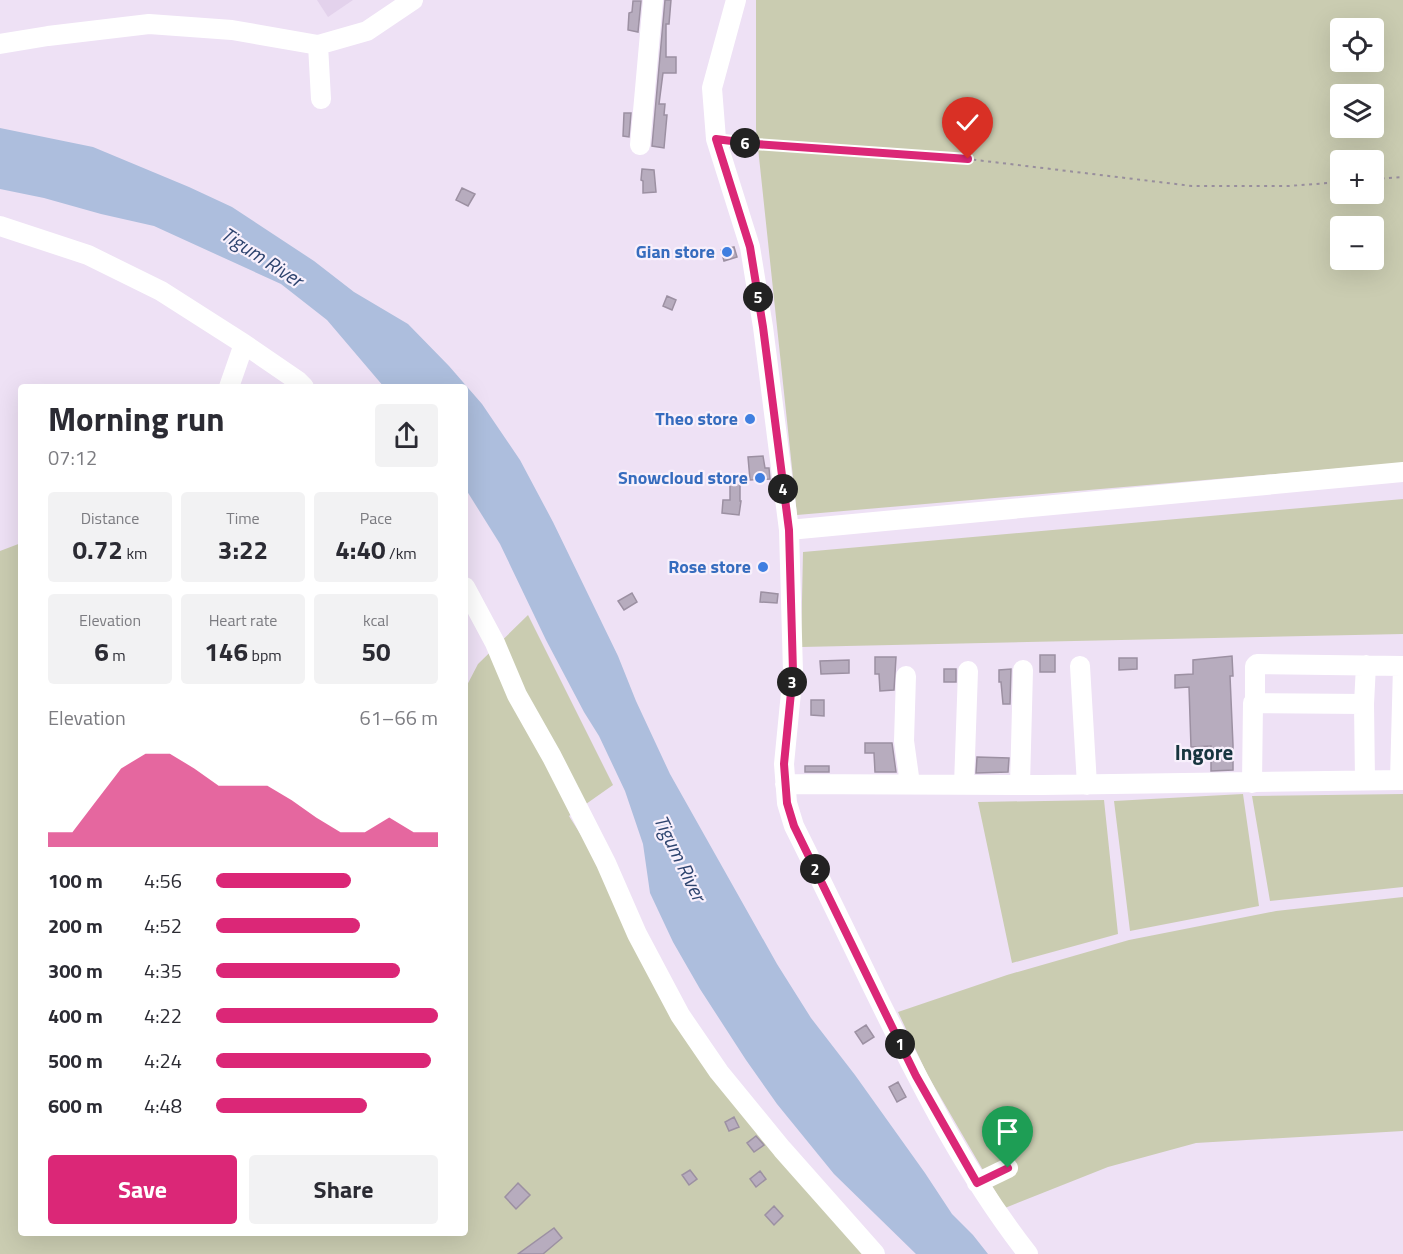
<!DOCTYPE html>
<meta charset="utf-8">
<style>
:root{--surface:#fff;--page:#f2f2f3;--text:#2b2b33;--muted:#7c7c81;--accent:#db2777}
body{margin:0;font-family:"Titillium Web",sans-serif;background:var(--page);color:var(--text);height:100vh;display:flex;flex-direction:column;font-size:22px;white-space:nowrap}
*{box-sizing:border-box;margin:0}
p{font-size:20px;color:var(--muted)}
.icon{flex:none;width:33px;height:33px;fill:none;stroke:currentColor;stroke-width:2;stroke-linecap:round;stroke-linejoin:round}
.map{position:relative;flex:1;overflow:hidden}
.side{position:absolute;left:18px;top:384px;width:450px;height:852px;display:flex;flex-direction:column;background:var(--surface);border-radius:6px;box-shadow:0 6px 24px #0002}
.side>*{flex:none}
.buttons{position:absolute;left:1330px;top:18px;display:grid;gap:12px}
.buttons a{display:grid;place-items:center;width:54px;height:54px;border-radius:6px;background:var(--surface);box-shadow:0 6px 24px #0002;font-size:30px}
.pin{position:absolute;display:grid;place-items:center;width:51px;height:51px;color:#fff;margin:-62px -26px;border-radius:50% 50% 50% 0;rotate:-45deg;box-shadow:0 0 6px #0007}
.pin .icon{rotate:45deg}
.km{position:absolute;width:30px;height:30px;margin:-15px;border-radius:50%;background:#222;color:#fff;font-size:16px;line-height:30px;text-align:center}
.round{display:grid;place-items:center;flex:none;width:63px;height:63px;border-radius:6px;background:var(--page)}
.overview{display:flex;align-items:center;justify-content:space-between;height:102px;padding:0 30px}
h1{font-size:33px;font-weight:700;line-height:45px}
.stats{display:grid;grid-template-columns:repeat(3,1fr);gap:9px;height:102px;padding:6px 30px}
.stats div{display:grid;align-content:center;border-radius:6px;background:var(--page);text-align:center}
.stats b{font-size:26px;font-weight:700}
.stats small{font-size:16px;font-weight:400}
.stats p{font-size:16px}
.chart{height:168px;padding:12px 30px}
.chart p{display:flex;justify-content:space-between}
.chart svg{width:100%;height:108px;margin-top:6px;fill:var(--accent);opacity:.7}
.primary-button{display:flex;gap:12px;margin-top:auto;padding:12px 30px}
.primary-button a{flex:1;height:69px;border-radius:6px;background:var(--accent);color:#fff;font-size:24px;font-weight:700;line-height:69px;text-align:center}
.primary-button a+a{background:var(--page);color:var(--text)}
ul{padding:0 30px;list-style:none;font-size:20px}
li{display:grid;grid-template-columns:96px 72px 1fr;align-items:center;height:45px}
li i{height:15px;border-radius:8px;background:var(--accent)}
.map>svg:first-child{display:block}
</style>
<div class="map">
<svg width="1403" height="1254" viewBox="0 0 1403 1254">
<rect width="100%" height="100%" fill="#eee1f5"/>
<!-- built -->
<path fill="#e3d2ec" d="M317 0H353L328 17Z"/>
<!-- green -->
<path fill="#caccb1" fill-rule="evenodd" d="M756 0H1403V463L797 515 756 129ZM1341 28H1374V62H1341ZM1341 94H1374V128H1341ZM1341 160H1374V194H1341ZM1341 226H1374V260H1341Z
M1403 499V634L801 647 803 552Z
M21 543V1233H465V689L478 664 528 615 613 785 569 816 600 865 674 1017 865 1254H0V551Z
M1243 794 1259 906 1130 931 1114 801Z
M1403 794V887L1270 901 1252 796Z
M1104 800 1118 934 1012 963 978 802Z
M1403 897V1131L1196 1143 1108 1167 1005 1208 927 1074 898 1012 1007 975 1129 940 1276 911Z"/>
<!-- water -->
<path fill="#adbedd" d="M0 128 93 147 189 187 232 207 314 261 354 292 408 324 449 366 482 404 520 460 553 522 618 656 636 701 670 774 777 964 811 1018 855 1075 925 1173 952 1214 973 1235 988 1254H916L834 1174 777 1104 746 1060 700 989 673 942 650 893 643 844 625 791 599 736 584 712 546 640 500 544 465 488V387H384L327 320 281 284 154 226 101 214 44 198 0 189Z"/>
<!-- building -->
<path fill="#b7acbe" stroke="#9c90a2" stroke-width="1.5" d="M665 0H671L669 24H666V57H676V73H663L659 104H665L664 115H667L664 148 652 146Z
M633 1H641L638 32 628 30 629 13 632 12Z
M624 113H631L629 137 623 136Z
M642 169 654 170 656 192 643 193V181L641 180Z
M462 188 475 194 468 206 456 200Z
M734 247 737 257 724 261 721 250Z
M667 296 676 300 672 310 663 306Z
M763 456 765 468H769L770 479 750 480 748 457Z
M730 479H740V501H741L739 515 722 513 723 500H730Z
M761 592 778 594 777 603 760 602Z
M632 593 637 602 624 610 618 601Z
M1040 655H1055V672H1040Z
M1232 656 1233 676H1230L1233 745V770L1211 771V746L1191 747 1189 687 1175 688V675L1193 674V660Z
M875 657H896L894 690 880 691 879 674H875Z
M1119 658H1137V669L1119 670Z
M849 660V673L821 674 820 661Z
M944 669H956V682H944Z
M1011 669 1010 704H1003L1001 682H999V670Z
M811 700H824V716L811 715Z
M865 743H892L896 772H875L874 753H865Z
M977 757 1009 758 1008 772 976 773Z
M805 766H829V772H805Z
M866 1025 874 1037 863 1044 855 1032Z
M898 1082 906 1097 897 1102 889 1087Z
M734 1117 739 1127 729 1131 725 1122Z
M756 1136 764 1145 754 1152 747 1143Z
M690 1170 697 1179 689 1185 682 1175Z
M760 1171 766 1179 756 1187 750 1179Z
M518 1183 530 1195 516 1209 505 1197Z
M774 1206 783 1216 774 1225 765 1215Z
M554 1228 562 1238 543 1254H518Z"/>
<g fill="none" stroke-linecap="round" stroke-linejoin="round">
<!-- path -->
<path stroke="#988e9d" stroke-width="2" stroke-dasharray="3 4.5" stroke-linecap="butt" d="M734 141 755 144 968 159 1192 186H1289L1341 182
M1374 179 1403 177"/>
<!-- minor -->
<path stroke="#fff" stroke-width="20" d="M736 0 712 88 716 139 750 247 763 327 789 530 793 672 784 764 787 803 794 826C822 882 849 938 876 994 920 1084 966 1175 1028 1254
M0 44 48 36 149 24 232 30 318 45 367 31 413 0
M318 45 321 99
M640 145 653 0
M0 226 88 255 161 291 244 344 298 381 304 387
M229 387 244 344
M789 530 1403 472
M465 587 495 643 517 695 552 757 606 863 637 934 680 1015 719 1072 782 1149 875 1254
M1080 666 1087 785
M906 676 904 741 910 784
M1255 702V666L1257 664 1403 666 1400 780
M1364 704 1365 780
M1252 783 1253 703 1364 704 1366 665
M785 784 1042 785 1403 780
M964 785 968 671
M1020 785 1023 670
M977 1183 1008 1168"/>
</g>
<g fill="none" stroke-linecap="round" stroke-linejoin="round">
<!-- route casing -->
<g stroke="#fff" stroke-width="12">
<path id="route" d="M968 159 755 144 716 139 750 247 763 327 789 530 793 672 784 764 787 803 794 826 916 1076 977 1183 1008 1168"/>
</g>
<!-- route -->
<use href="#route" stroke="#db2777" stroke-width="8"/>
</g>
<!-- markers -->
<g fill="#3f7fe0" stroke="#f8f0fc" stroke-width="2">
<circle cx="727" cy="252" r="6"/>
<circle cx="750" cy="419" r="6"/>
<circle cx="760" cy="478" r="6"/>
<circle cx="763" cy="567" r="6"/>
</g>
<g text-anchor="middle" stroke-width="4.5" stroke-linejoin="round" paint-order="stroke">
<!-- shop labels -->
<g font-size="18" font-weight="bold" fill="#366cbe" stroke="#f8f0fc" text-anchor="end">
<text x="715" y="258">Gian store</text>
<text x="738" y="425">Theo store</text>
<text x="748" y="484">Snowcloud store</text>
<text x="751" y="573">Rose store</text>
</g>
<!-- water labels -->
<g font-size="20" font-style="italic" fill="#2e446f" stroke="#f8f0fc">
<text transform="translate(262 257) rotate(33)" y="7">Tigum River</text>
<text transform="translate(680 858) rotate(64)" y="7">Tigum River</text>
</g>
<!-- quarter labels -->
<g font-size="21" font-weight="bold" fill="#17353f" stroke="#f8f0fc">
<text x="1204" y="760">Ingore</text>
</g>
</g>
</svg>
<div class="buttons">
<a><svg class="icon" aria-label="locate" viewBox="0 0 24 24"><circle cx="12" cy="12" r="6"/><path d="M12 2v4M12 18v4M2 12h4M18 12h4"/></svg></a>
<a><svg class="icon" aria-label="layers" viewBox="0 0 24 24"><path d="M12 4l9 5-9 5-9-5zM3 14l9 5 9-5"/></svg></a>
<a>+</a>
<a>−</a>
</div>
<div class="pin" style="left:1008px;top:1168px;background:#1e9e55"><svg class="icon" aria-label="arrive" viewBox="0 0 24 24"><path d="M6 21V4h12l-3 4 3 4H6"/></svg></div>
<div class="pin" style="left:968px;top:159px;background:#d93025"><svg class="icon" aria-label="check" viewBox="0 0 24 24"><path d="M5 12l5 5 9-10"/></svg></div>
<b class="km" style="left:900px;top:1044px">1</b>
<b class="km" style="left:815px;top:869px">2</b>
<b class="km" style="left:792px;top:682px">3</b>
<b class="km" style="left:783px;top:489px">4</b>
<b class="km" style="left:758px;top:297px">5</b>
<b class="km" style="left:745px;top:143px">6</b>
<section class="side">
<div class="overview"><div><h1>Morning run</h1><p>07:12</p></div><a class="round"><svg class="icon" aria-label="share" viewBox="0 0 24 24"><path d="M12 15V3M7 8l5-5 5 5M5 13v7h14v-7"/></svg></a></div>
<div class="stats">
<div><p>Distance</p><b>0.72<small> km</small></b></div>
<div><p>Time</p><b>3:22</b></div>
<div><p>Pace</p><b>4:40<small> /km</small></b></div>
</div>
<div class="stats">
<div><p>Elevation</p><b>6<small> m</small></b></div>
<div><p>Heart rate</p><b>146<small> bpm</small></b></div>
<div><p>kcal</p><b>50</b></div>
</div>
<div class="chart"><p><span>Elevation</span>61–66 m</p>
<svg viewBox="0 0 160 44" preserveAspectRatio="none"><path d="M0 44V38L10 38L20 25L30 12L40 6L50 6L60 12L70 19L80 19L90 19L100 25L110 32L120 38L130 38L140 32L150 38L160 38V44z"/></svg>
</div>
<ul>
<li><b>100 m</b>4:56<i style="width:61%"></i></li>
<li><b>200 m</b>4:52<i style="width:65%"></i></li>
<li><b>300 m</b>4:35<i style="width:83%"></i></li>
<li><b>400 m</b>4:22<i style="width:100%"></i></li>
<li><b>500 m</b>4:24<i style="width:97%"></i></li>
<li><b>600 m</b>4:48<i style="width:68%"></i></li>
</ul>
<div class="primary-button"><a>Save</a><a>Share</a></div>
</section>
</div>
